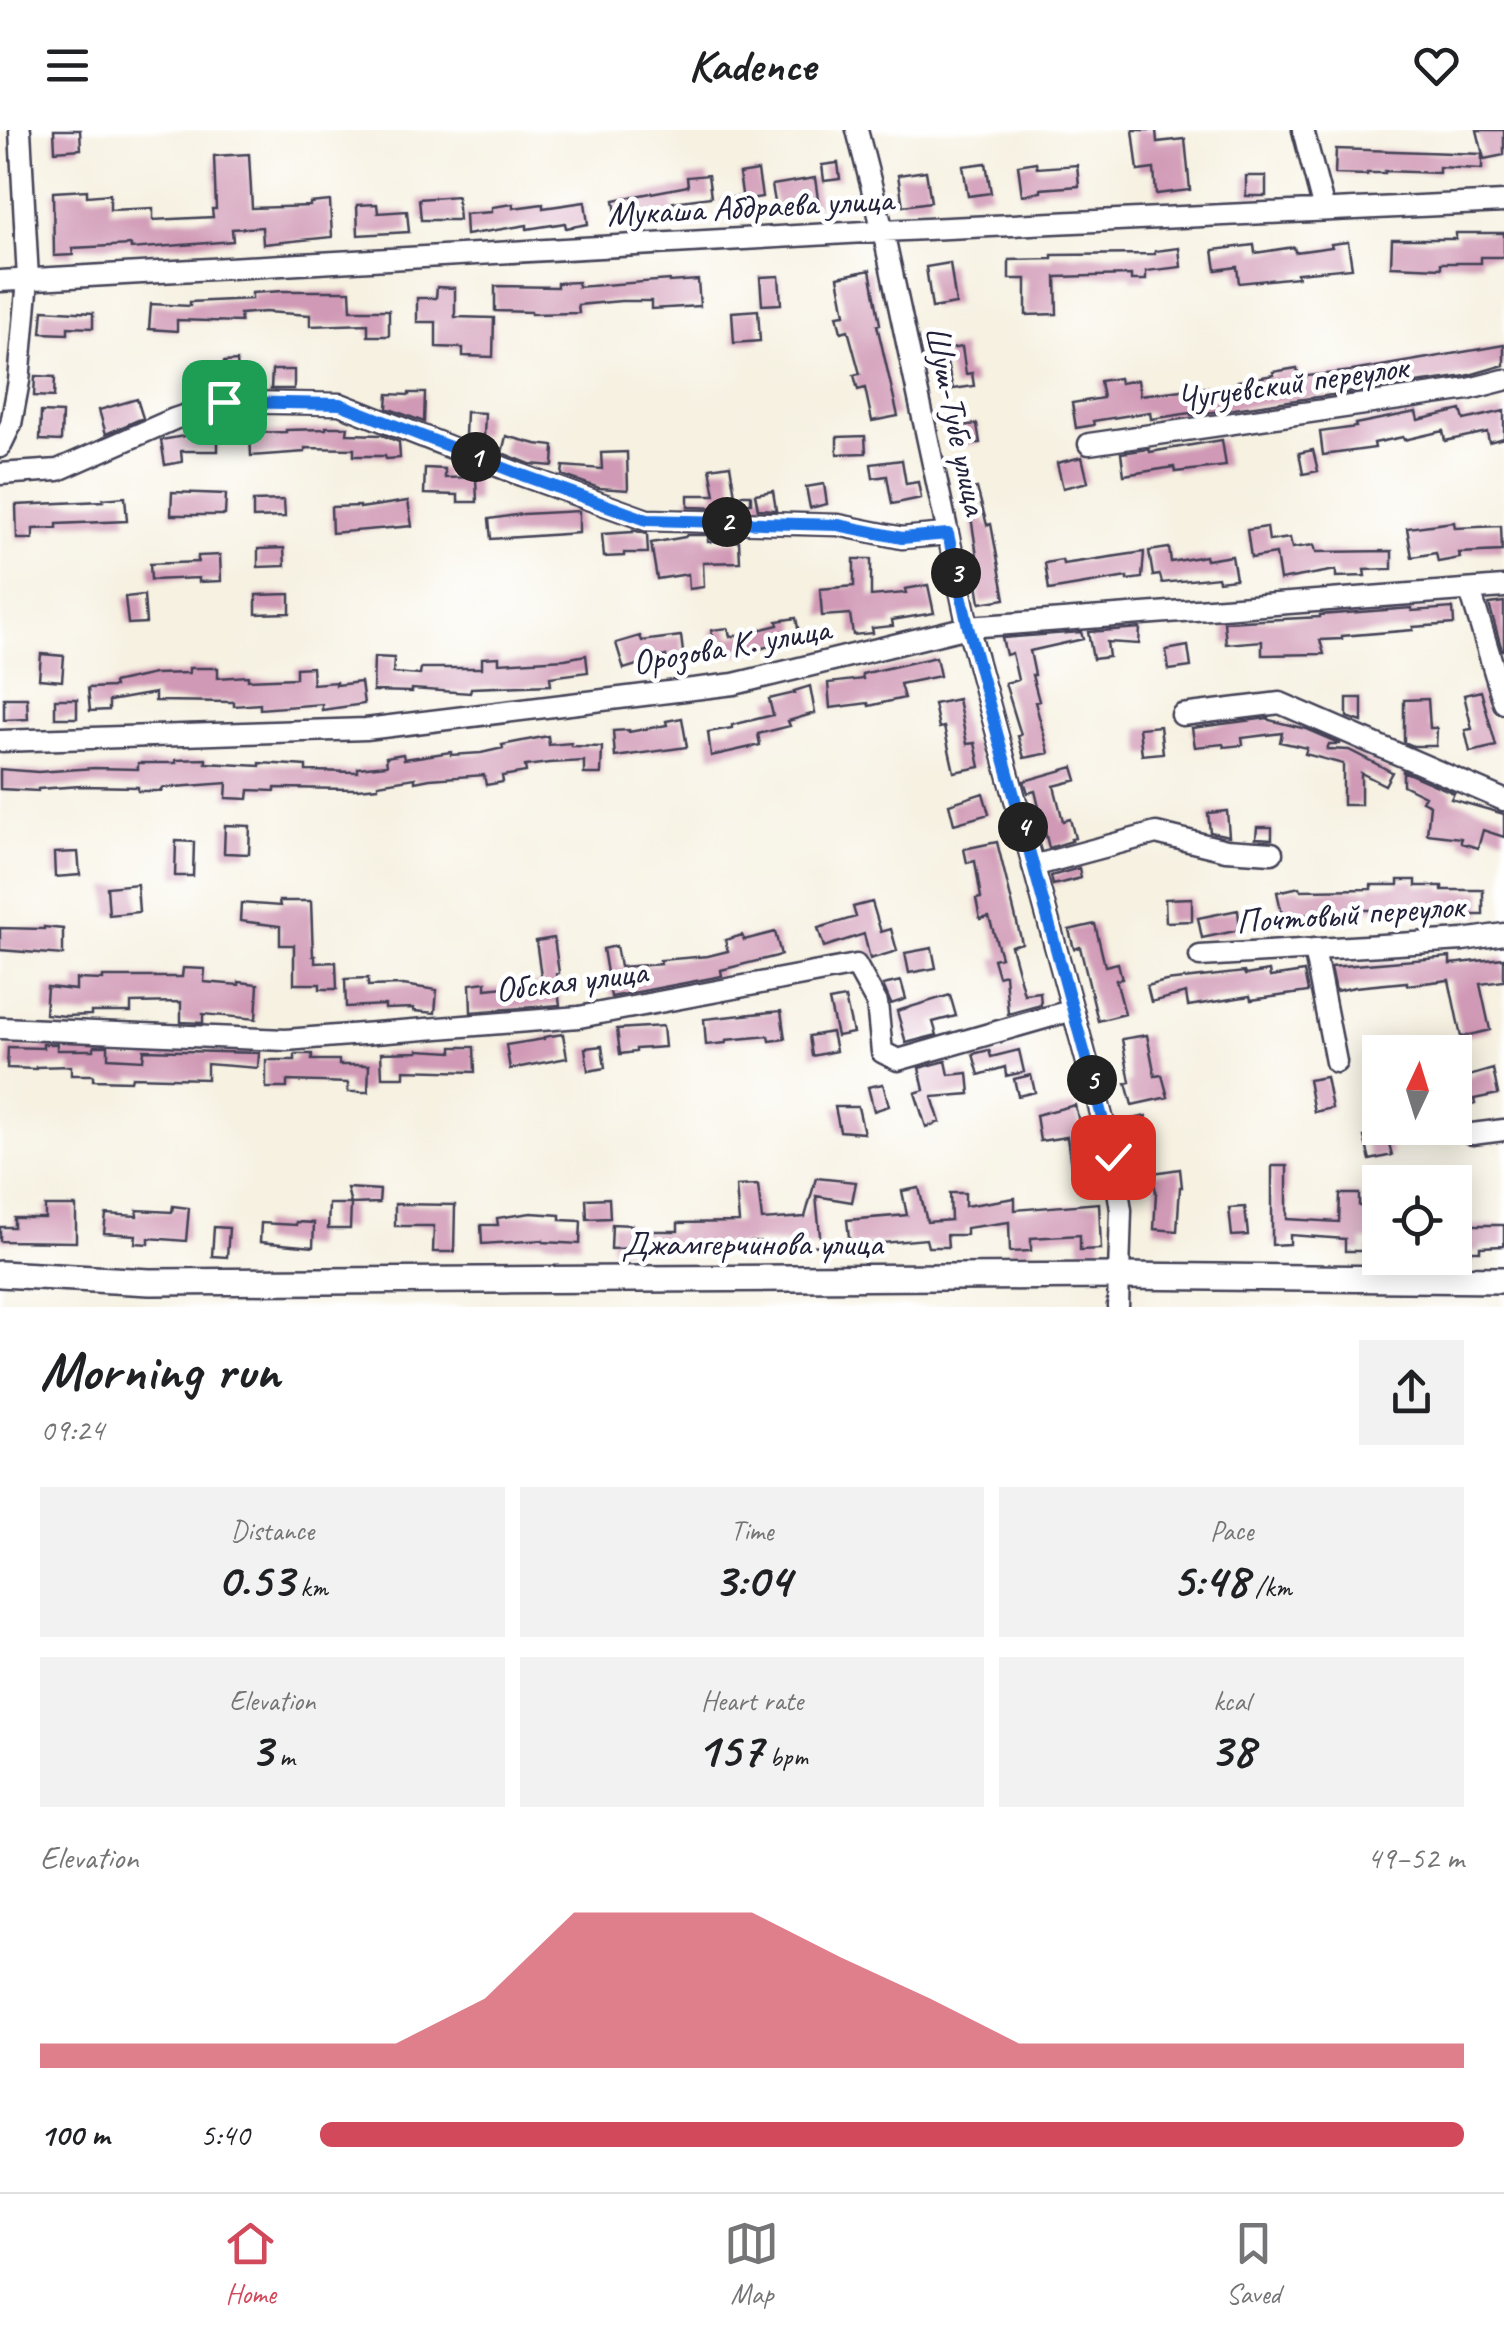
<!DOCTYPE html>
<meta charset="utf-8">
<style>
:root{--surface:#fff;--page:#f2f2f2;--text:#202124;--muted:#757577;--line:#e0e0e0;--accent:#d1495b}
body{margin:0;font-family:Caveat,sans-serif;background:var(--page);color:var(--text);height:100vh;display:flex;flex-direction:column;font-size:38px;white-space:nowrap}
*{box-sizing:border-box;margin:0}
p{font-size:32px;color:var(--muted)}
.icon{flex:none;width:55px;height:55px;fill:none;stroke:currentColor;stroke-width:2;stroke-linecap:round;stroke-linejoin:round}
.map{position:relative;height:1177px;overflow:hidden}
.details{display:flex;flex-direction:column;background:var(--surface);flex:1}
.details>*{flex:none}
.needle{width:65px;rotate:4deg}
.buttons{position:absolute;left:1362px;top:905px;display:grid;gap:20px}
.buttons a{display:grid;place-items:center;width:110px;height:110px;border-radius:0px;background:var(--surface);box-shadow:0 5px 25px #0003;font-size:50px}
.pin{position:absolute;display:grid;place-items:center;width:85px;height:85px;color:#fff;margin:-42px;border-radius:20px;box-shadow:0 5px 15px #0006}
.km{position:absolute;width:50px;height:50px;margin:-25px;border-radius:50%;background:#222;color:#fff;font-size:28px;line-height:50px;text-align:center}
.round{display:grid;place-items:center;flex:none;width:105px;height:105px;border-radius:0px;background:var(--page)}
.headline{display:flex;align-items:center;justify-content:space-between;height:170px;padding:0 40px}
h1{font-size:55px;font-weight:700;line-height:75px}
.stats{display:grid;grid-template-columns:repeat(3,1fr);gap:15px;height:170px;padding:10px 40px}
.stats div{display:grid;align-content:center;border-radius:0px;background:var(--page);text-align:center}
.stats b{font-size:50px;font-weight:700}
.stats small{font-size:28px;font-weight:400}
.stats p{font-size:28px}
.chart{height:280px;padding:20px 40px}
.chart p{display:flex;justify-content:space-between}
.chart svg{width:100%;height:180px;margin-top:10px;fill:var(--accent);opacity:.7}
ul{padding:0 40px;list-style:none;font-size:32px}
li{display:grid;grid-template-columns:160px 120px 1fr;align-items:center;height:75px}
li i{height:25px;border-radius:12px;background:var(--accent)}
header{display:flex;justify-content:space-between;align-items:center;height:130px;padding:0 40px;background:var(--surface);font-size:45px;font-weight:700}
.menu{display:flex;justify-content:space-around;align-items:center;height:140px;border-top:2px solid var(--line);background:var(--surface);font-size:28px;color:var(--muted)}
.menu a{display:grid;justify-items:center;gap:5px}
.menu .current{color:var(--accent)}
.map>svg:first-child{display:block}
</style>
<header><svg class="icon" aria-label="menu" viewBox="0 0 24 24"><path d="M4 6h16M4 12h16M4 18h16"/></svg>Kadence<svg class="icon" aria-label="heart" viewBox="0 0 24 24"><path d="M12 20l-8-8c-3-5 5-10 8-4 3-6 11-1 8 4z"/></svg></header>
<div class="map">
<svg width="1504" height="1177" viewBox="0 0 1504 1177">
<rect width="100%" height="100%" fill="#fff"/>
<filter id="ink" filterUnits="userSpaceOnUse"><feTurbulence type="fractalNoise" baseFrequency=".01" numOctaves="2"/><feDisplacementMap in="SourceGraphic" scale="20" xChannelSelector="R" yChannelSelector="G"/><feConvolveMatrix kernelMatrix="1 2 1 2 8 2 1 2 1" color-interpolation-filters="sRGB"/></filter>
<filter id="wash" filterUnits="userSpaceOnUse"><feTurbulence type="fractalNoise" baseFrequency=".0048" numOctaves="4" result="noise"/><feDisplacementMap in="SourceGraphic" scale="40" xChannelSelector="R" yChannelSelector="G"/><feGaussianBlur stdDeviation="2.25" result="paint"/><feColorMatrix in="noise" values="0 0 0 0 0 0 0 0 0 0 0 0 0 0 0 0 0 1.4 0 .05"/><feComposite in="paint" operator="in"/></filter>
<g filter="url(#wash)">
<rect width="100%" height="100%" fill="#f6f1e1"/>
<g id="blocks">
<!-- building -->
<path fill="#d099b5" d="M54 0H80L81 19 55 21Z
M1133 0H1156L1157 12 1185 9 1190 60 1156 64 1154 39 1138 41Z
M1477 0H1504V25L1484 29Z
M1336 19 1482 24V39L1439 37V43L1385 41V43H1367V45L1335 44Z
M249 24 252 78 310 76V73L330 71 332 107 263 114 262 97 232 99 233 111 131 119V115L72 118 73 125 54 126 53 62 87 60V66L110 64V80L153 78V90L213 87 212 79H216L214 26Z
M1036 32 1037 38 1077 35 1079 56 1041 59V62L1022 65 1018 35Z
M838 33 840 49 824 51 822 35Z
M986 33 991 63 968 66 963 36Z
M758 41 762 67 743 70 739 44Z
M926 41 931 72 903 76 898 45Z
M708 45 711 67 673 72 675 86 650 89 649 85 617 90 614 70 688 56 687 47Z
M1246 46H1266V66H1246Z
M815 48 819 76 793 79V82L777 84 772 55Z
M457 66 459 90H421L419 69Z
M737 67 739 82 723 84 720 69Z
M585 72 588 94 566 98 565 93 527 99V95L466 105 465 84 492 82V77L513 74V78L543 74V78Z
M377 74 378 83 407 81 409 102 358 105 357 75Z
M1456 103H1504V127H1481V133H1441V138L1391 136 1392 109H1456Z
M1348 112 1352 138 1297 143 1298 147 1239 153 1237 137 1216 140 1213 120 1254 115 1255 123 1294 117 1295 122 1332 117 1331 114Z
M1179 118 1181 137 1146 141V150H1131V145L1056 147 1057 184 1026 185V149H1009V130L1052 129V125L1155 124V121Z
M950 133 956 174 932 178 926 137Z
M870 140 880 194 877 195 898 286 872 291 865 258 858 260 854 245 860 244 848 200 841 202 837 185 845 184 838 147Z
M779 146 781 174 762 175 760 147Z
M669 150V152L698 150 700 176 651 179V171H621L578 175 579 183 531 184V182L495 181V156L557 157V153L578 152V157Z
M437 157 455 158V187L494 188 493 227 463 226V218L436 217V192H417V168H436Z
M283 161H350L351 180H389V206H368V194L310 196V185L265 182 240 184 241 192 177 190V201L149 199 151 174 190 176V172L252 169V163Z
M43 180 93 183V198L68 197V204L41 203Z
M758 180 760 211 734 213 732 182Z
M1504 215V235L1466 246 1191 285 1190 283 1151 289 1150 282 1093 291 1094 295 1076 298 1072 273 1103 268 1100 251 1119 248 1120 253 1138 250 1140 265 1208 257V260L1239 256 1238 251 1274 245 1273 242 1297 238 1299 247 1352 241Z
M962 217 966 244 972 243 974 256 953 259 944 220Z
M237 231 239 253 225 254 224 232Z
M272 240H294V259H271Z
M35 246 55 247 54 267 34 266Z
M409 263H425L424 292 387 278 388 264 409 265Z
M137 269 143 288 106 304 99 280Z
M1461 280 1464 290 1504 281V308L1489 312 1487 302 1445 311 1443 301 1404 310 1403 307 1374 313 1375 318 1323 325 1320 302 1356 297 1355 294 1416 282 1418 290Z
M41 282 62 283 61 311 40 310Z
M466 282 485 283 484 306 465 305Z
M977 294 980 313 964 315 961 296Z
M199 295H218V321H181L182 332 165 335 161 310 196 304V296Z
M326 297H348L347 304 382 305 399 312 400 328 386 329 385 326H354V319L305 318V322L251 326 250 303 286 302V300L326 299Z
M506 306 536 314 554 316 553 336 530 334 502 323Z
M865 306 866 323 837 324V307Z
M1222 310 1226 336 1175 342 1174 337 1124 345 1121 323 1149 319 1150 322Z
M1313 320 1318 341 1303 344 1299 323Z
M627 322 628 360 599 358 562 345 563 336 602 339 601 323Z
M1082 327 1088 352 1063 358 1057 333Z
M902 330 906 354 918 352 921 368 892 374 887 346 873 348 871 334Z
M730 335 735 365H751V373L720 378 688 377V365H715L710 338Z
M425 338 445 339V348L476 347 477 372H458V365L424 364Z
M824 354 827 374 810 378 806 357Z
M977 358 987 395 991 394 1005 469 980 473 973 427 977 426 967 360Z
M773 361 776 380 758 379 755 364Z
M172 362 226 364 225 385H171Z
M125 367 127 391 57 394V398L33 399V409H17L16 375 103 371V369Z
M284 370 285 387 253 388V371Z
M408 371 412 396 332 403 331 377 360 376V378Z
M579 381V403L491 409 489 389 523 384Z
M1454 392 1455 398 1501 396 1502 421 1459 423 1460 428 1438 432 1436 423 1412 427 1407 398Z
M1267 397 1269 411 1290 408 1292 418 1314 415 1316 422 1392 421V439L1364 440 1365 446 1336 447V440L1280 450 1276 424 1251 428 1247 400Z
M633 400 647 404 648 423H624V426L604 427 602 404 633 402Z
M687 405H708V412L739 411 740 432 703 433 704 457 689 459 688 444 657 449 651 413 685 407Z
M284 418 285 436 258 437V419Z
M1169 418 1171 432 1205 426 1206 430 1232 426 1236 449 1219 451 1218 447 1162 453 1160 445 1153 446 1149 421Z
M1144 422 1142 448 1127 450V447L1049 460 1045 433 1062 430 1063 434Z
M220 425 221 451 199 452V448L151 450 150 434 198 432V426Z
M854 429H871V466L906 463 905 459 928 455 934 483 892 490 893 496 872 498 873 503 853 505 850 484 822 486 820 459 854 456Z
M290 464V483L256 484V465Z
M144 465 146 493 128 494 125 467Z
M1504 472V520H1502L1489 474Z
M1412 478V481L1453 478 1454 494 1413 497V500L1342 506V509L1320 510 1324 524 1262 525V511L1226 514 1224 492 1320 487V485Z
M796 488 800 508 740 524 716 527 711 500 728 498 730 507 778 495 777 491Z
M1140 498 1139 514 1107 512 1109 527 1093 529 1088 502Z
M1081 502 1083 509 1030 521 1035 545H1032L1039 571 1035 572 1049 623 1024 628 1018 606 1021 605 1005 553 1018 550 1012 523 1006 525 1002 508Z
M640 506 642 511 681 506 684 530 667 533 666 526 624 539 616 513Z
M1188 516 1191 537 1169 540 1166 520Z
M41 524 64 526 62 551 39 549Z
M586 525 588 542 550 547 551 555 471 558 470 563 412 559V562L373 561 374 527 394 528 393 543 420 545 421 538H482V528L499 527V533L565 529Z
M936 527 940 546 900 554 904 568 869 576 868 573 830 578 828 553 863 549 862 544Z
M312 537 313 554 336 552V555L361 552 364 574 322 580V574L260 579V574L234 576V572L155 571V563L109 571V580L90 581 88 558 114 557 113 553 154 544 189 543V538H218V548L248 546V550L296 548V538Z
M810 556 815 583 788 591 790 596 758 604 760 615 711 626 708 602 732 598V595L773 585 769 569 795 563 794 561Z
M1481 561 1496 616 1470 622 1465 600 1472 599 1464 565Z
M4 568H27L28 589 4 590Z
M1347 568H1362V592L1347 587Z
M55 569H77V588H55Z
M958 569 967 614 975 613 980 637 954 642 944 597 939 598 934 574Z
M1428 569 1430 598H1437L1436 616H1413L1404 612V570Z
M682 588 687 617 615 627 613 601 629 600V602L667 595 666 591Z
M1268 588 1269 590 1306 599 1341 614H1329L1327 619 1349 620 1392 642 1385 655 1361 643V675H1343V634L1305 624 1307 618 1280 612 1282 603 1242 608 1243 615 1224 617 1223 614 1195 617 1192 598Z
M1160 596 1163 623 1142 625 1139 598Z
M548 606 549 615 571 613V616L602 617 601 644H584V631L549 633 525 636 526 642 502 646 503 652 486 655 484 645 430 649 415 652V648L378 654V657L357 659 275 658V661L249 660 248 669 226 668 227 653 162 658V661H138V657L81 656 38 659V661L0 659V639L38 642 94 638 138 639V633H176V630L206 629V633L260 636V633L277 634 306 636V641L358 642V638L387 635 386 627 403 624 404 629 451 622V625L481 623 503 618 502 615Z
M1073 637 1077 650 1054 656 1063 691 1070 689 1075 708 1071 709 1072 711 1049 718 1035 661 1028 663 1024 651Z
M1403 641 1454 663 1451 669 1504 684V707L1483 700 1478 718 1461 713V708L1427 704 1430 675 1422 671 1425 666 1403 655Z
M983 663 989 684 954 694 949 674Z
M1227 681 1229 706 1210 702 1208 683Z
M225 695 250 696 249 724 224 723Z
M1257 697H1272V709L1256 708Z
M176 711 194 712 193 746H175Z
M997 712 1022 813 1011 816 1024 864 1040 862 1041 875 1008 884 1005 844 998 846 993 829 1001 827 989 787 980 789 976 769 981 768 975 731 967 733 964 719Z
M78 722 80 745 55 747 54 723Z
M1079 738 1081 748 1053 755 1051 746Z
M1398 750H1416V756H1442V760H1483V785H1461V781L1423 782V779L1365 780 1337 782V785H1306L1307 788 1284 793 1277 762 1300 757 1301 760 1371 759V755H1398Z
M137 754 139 782 109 785 107 757Z
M1192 768V791L1166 792 1165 769Z
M279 771H311L313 826H315V833L336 832 337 859H320V854H294V815H280V796L240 791 241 773 280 776Z
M872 772 881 802 891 799 897 821 870 829 864 804 824 817 818 798 856 787 853 777Z
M1238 780 1240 800 1202 808 1198 788Z
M1095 794 1105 836 1118 833 1122 849 1116 850 1125 884 1098 891 1080 817 1074 819 1069 800Z
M44 797 63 799V825L0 820V798L44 799Z
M775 802 781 825 721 840 722 846 611 867 603 819 616 816 620 837 661 834 660 830 708 826 728 821 725 810 742 805 744 810Z
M554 808 559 843 556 844 560 875 471 882 470 854 486 852V859L542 853 536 811Z
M932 818 936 838 909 843 905 823Z
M1450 827V834L1504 828V851L1480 854 1490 900 1461 907 1449 850 1407 855V852L1355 857 1336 861 1331 837Z
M183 838 205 839 204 852 239 855V852L258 854 256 889 203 884V893L181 892V872L131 873V882H91V885L65 886 45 884 47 857 76 860V849L103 850V847H182Z
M1269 841 1270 847 1304 842 1308 862 1251 870 1250 866 1188 876 1186 863 1151 872 1147 856 1166 851 1244 842 1245 845Z
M368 848V856L403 855 437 860 435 883 414 881V878L385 879V875L346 877 345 849Z
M901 851 906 869 891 874 883 855Z
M950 865 956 886 933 892 937 905 906 913 897 881Z
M845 868 853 903 837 906 829 871Z
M781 881 785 909 770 911 769 906 726 910V913L706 915 704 889Z
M663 896 665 917 636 919V922L620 924 617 899Z
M832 902 836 921 812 926 809 906Z
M563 904 567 928 510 939 506 915 544 909V907Z
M1147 905 1155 946 1162 945 1168 967 1132 975 1126 953 1130 952 1122 909Z
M43 914H57V920H94V916H108V928L143 930 144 920 259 923 258 938 207 934V949L132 947 131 951 93 950V945H71V936L36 937V939L7 938 8 917 43 918Z
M602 916 605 938 588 941 585 918Z
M452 917H474L475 942 404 940V947H382L381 923 418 922V920L452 922Z
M989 920 991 927 1019 920 1024 942 1006 946 1005 937 979 945 973 924Z
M295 924H312V930H339V935H369L368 962H348V953L321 952 287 951V958H266V930H295Z
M946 931 949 945 968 943 970 964 932 967 940 992 926 997 915 963 924 960 919 938Z
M1493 939 1498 964 1474 969 1475 973 1457 977 1455 950Z
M1031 945 1035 962 1018 966 1014 949Z
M1326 947 1332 978 1314 982 1308 950Z
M883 954 889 976 874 981 868 957Z
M1075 975 1089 1034 1071 1036 1067 1007 1040 1011 1036 985Z
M835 977H858L864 1003 840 1001Z
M1146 986 1153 1014 1131 1020 1124 991Z
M1386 1002 1392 1025 1370 1030 1364 1007Z
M1272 1036H1287V1089L1339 1092 1340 1064H1359V1076H1380V1111H1362V1121H1345V1109L1290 1105V1114L1272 1115Z
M1180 1039 1182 1057H1180L1177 1101 1154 1099 1156 1063 1153 1043Z
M816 1048 856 1052 852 1072 816 1066 821 1115 803 1117V1115L752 1111V1114L730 1116V1114L690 1115V1117L611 1119 612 1094 632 1095 631 1101H678V1093L739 1092 736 1056 758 1055 762 1090 805 1087Z
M347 1058 380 1060 379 1073 351 1074Z
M919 1058 927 1092 951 1090 950 1063H965V1076L1015 1068V1080L1099 1073 1101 1119 1080 1120V1105L1031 1108V1121L1010 1122 1009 1092 966 1098V1105H947L948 1117H928L926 1109 850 1116 847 1090 907 1085 902 1061Z
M609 1068 610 1088 587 1089 586 1069Z
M329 1074H351L350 1099H328Z
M395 1074 455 1075 454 1122H433L434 1096H395Z
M45 1076H76V1112L0 1111V1097H14V1088H45Z
M173 1076 189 1078 186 1111 149 1108V1114L135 1113 136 1105 104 1103 106 1084 137 1086V1080L172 1082Z
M1245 1077 1248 1105 1232 1106 1229 1078Z
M531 1083 560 1085V1090L581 1091 580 1114 543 1112V1110L482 1114 481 1095H498L497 1088Z
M296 1092 314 1093 313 1117 260 1112 261 1093 296 1095Z
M1455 1095H1504V1116L1480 1117V1121H1455Z
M214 1097 229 1098 227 1127 212 1126Z"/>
</g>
</g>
<g filter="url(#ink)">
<use href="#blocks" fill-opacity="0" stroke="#424154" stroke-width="2.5"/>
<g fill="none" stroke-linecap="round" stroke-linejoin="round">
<!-- minor casing -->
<g stroke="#424154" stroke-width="25">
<path id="minor" d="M857 0 883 101 968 497 1113 1027 1121 1080 1118 1177
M1303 0 1324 80
M0 151 883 101 1504 72
M1089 314 1469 259 1504 250
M0 317 11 294 19 251 28 149 20 0
M0 344 58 340 174 289 224 272 340 274 521 345 647 390 838 395 902 408 948 404
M1470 460 1504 573
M1182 585 1280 573 1504 670
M0 611 366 599 734 554 968 497 1504 457
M1033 736 1156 703 1226 720 1272 723
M1314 819 1336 932
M1200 826 1463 810 1504 804
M0 898 286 910 579 887 856 835 877 873 882 922 898 930 1073 880
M1472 1004 1504 1000"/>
</g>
<!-- tertiary casing -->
<g stroke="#424154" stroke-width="30">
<path id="tertiary" d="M0 1144 150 1152 1120 1146 1504 1150"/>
</g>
<!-- minor -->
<use href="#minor" stroke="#fff" stroke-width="20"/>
<!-- tertiary -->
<use href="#tertiary" stroke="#fff" stroke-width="25"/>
</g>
</g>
<g fill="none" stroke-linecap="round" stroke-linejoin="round" filter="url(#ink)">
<!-- route casing -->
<g stroke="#fff" stroke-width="20">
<path id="route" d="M224 272 340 274 522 345 647 390 838 395 902 408 948 404 968 497 1113 1027"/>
</g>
<!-- route -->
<use href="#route" stroke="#1a73e8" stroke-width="12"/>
</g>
<g text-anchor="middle" stroke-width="9" stroke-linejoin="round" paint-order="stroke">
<!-- street labels -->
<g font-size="35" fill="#22223b" stroke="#fff">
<text transform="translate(750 76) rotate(-3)" y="12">Мукаша Абдраева улица</text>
<text transform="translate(1292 252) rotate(-8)" y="12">Чугуевский переулок</text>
<text transform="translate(957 290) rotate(78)" y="12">Шуш-Тубе улица</text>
<text transform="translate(731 515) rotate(-10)" y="12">Орозова К. улица</text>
<text transform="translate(1350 783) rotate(-4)" y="12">Почтовый переулок</text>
<text transform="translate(571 850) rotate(-7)" y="12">Обская улица</text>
<text x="752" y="1125">Джамгерчинова улица</text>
</g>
</g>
</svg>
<div class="buttons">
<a><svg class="needle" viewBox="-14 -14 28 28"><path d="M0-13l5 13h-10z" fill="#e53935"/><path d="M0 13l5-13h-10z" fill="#757577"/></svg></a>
<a><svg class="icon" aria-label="locate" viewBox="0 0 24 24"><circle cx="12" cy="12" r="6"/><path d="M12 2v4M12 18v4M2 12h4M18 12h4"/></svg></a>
</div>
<div class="pin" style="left:224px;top:272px;background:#1e9e55"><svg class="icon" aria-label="arrive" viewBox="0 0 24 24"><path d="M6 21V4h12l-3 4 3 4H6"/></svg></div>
<div class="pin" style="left:1113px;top:1027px;background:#d93025"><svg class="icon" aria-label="check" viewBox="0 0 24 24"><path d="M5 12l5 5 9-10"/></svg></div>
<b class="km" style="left:476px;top:327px">1</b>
<b class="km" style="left:727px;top:392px">2</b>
<b class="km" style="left:956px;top:443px">3</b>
<b class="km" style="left:1023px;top:697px">4</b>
<b class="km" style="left:1092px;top:950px">5</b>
</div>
<section class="details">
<div class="headline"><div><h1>Morning run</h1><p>09:24</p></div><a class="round"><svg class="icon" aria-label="share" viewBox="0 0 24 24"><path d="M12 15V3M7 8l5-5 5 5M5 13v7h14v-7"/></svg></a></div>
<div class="stats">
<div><p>Distance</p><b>0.53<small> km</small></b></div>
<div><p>Time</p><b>3:04</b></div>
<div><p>Pace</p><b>5:48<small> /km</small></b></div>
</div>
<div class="stats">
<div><p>Elevation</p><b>3<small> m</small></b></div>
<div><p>Heart rate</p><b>157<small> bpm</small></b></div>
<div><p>kcal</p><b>38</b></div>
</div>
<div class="chart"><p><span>Elevation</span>49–52 m</p>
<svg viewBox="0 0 160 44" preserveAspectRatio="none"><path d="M0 44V38L10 38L20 38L30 38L40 38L50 27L60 6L70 6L80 6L90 17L100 27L110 38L120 38L130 38L140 38L150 38L160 38V44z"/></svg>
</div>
<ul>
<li><b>100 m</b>5:40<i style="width:100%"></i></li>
</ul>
</section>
<nav class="menu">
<a class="current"><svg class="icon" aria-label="home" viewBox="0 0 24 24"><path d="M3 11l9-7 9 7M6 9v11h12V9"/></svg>Home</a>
<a><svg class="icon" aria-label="map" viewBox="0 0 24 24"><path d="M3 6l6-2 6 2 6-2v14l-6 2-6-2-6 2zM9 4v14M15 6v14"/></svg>Map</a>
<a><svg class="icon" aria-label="saved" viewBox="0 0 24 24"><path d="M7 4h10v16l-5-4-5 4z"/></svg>Saved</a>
</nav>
